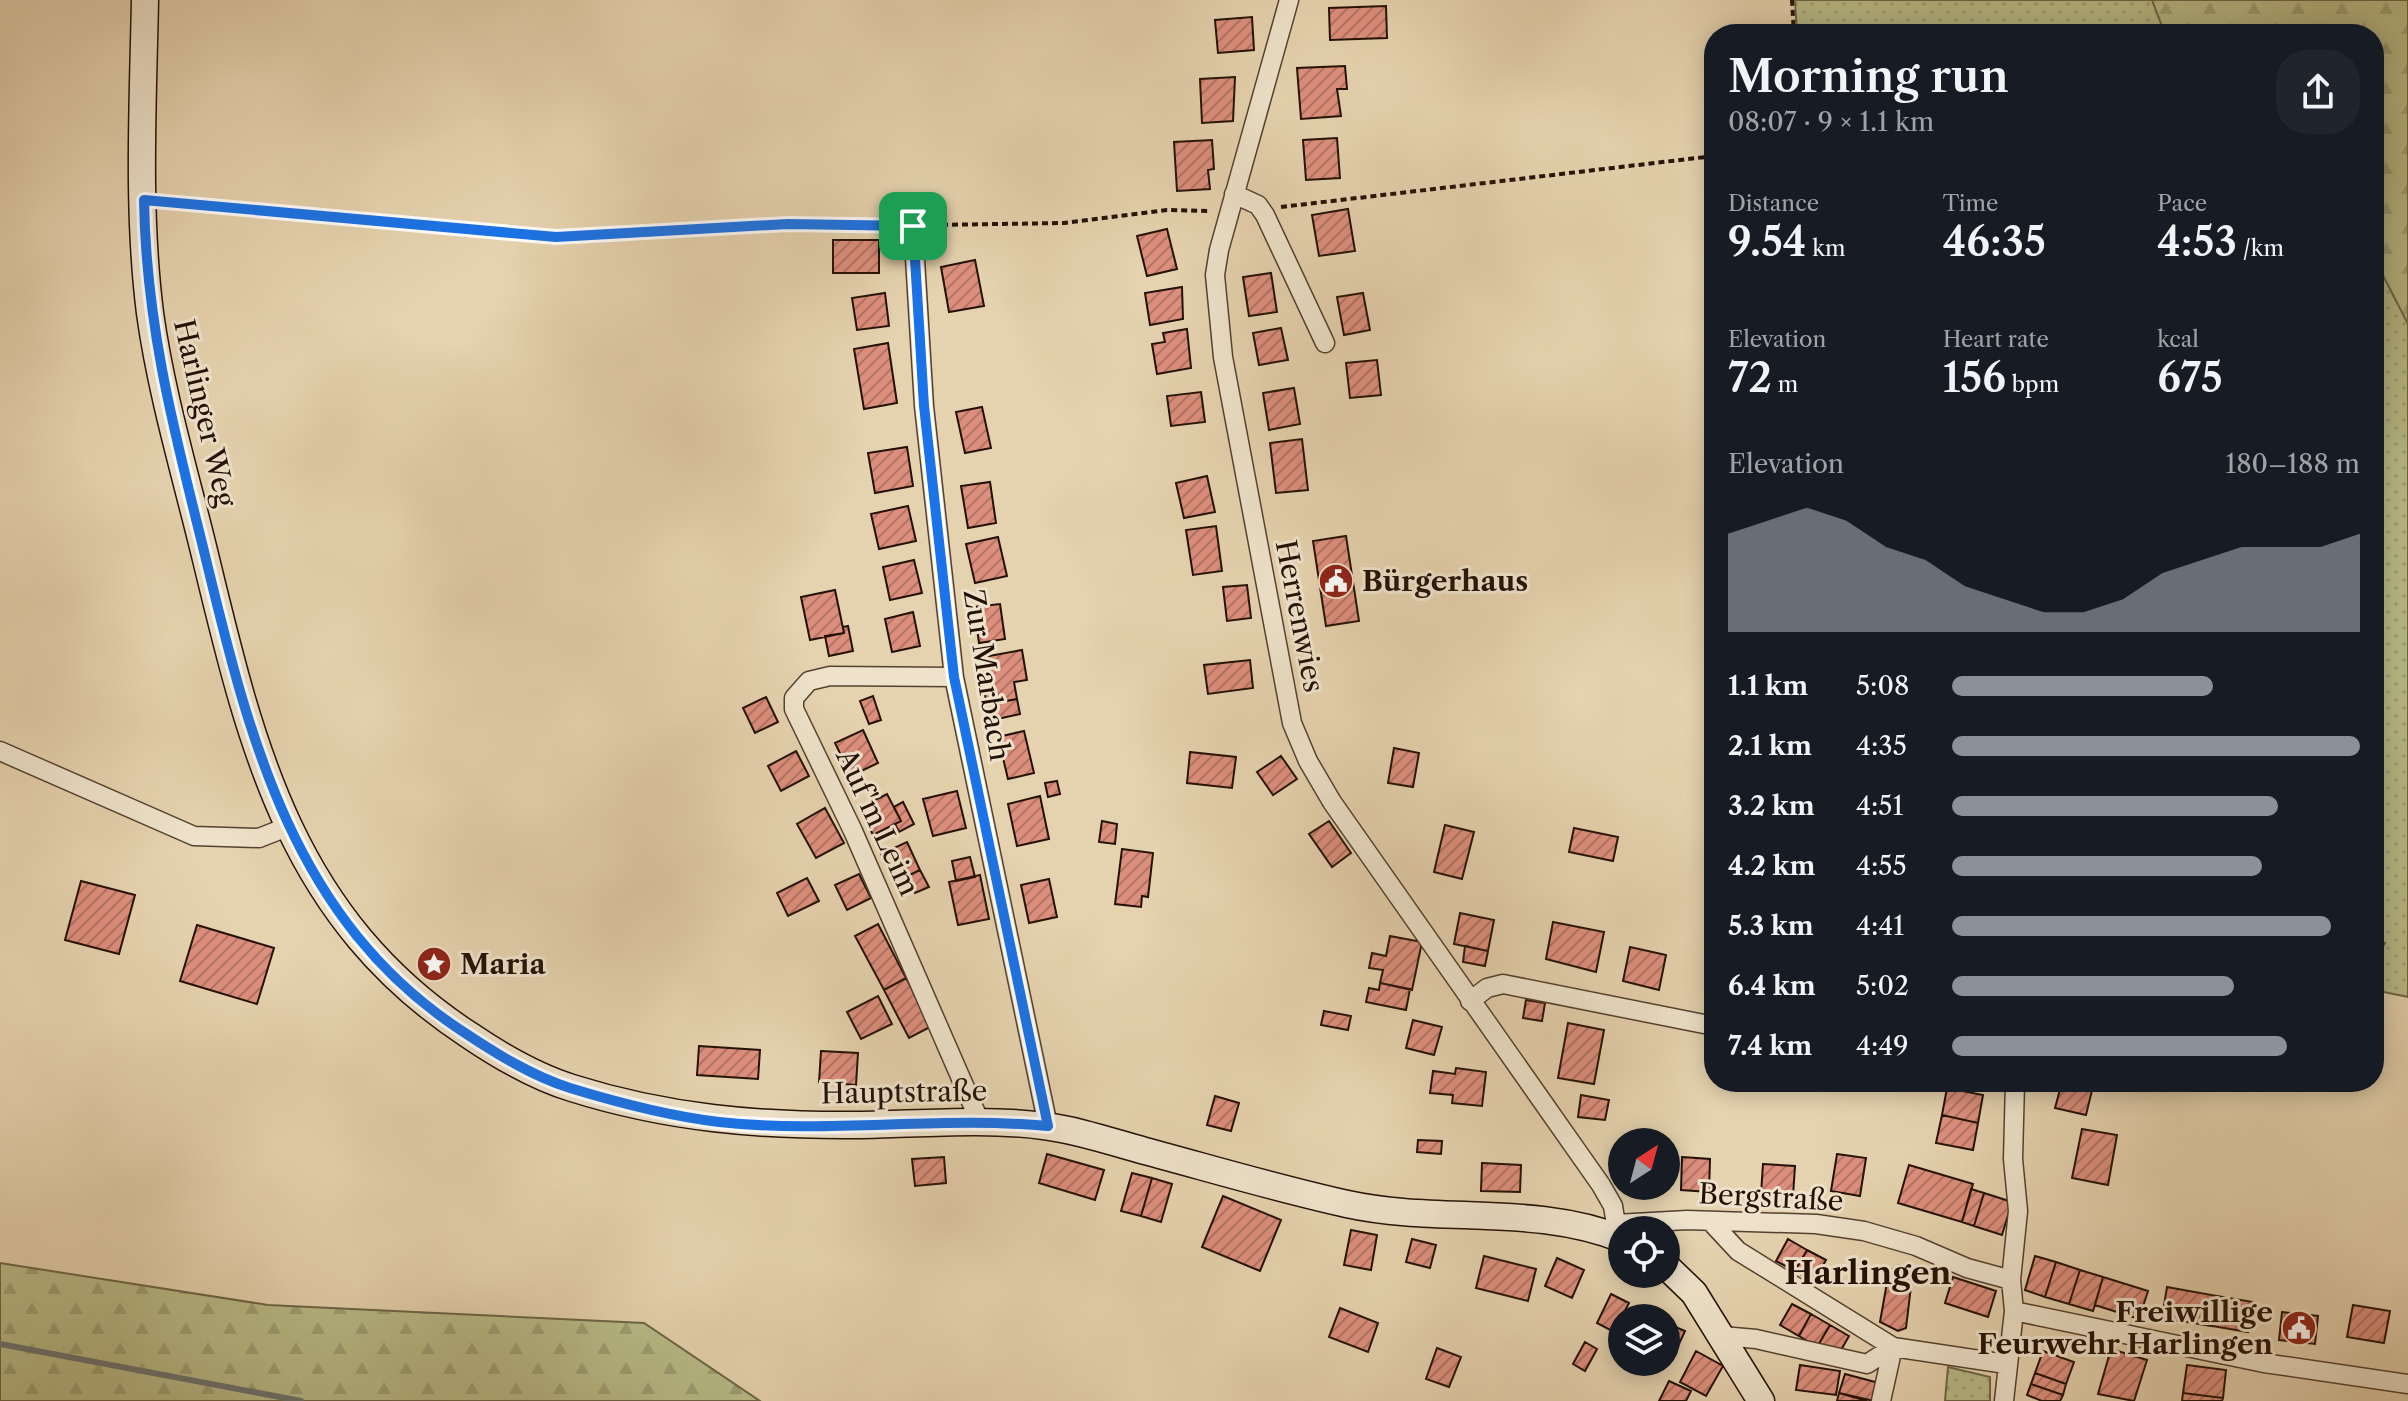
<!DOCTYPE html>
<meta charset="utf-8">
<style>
:root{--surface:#171b24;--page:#20242c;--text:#f1f3f6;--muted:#9ea1a6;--accent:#8c9099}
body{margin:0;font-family:"Libre Caslon Text",serif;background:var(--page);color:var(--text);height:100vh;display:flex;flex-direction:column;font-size:30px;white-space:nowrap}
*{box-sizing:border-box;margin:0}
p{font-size:26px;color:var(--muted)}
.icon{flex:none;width:44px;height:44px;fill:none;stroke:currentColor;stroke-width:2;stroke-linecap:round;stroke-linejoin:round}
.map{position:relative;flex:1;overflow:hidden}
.side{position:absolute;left:1704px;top:24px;width:680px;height:1068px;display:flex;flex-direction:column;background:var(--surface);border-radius:32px;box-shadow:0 4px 20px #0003}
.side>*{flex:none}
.needle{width:52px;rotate:36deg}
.controls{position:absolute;left:1608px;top:1128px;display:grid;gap:16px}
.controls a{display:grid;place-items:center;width:72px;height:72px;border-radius:50%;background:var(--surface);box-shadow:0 4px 20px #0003;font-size:40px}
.pin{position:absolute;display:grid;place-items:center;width:68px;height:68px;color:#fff;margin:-34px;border-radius:16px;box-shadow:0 4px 12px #0006}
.round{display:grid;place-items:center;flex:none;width:84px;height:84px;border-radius:32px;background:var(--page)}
.head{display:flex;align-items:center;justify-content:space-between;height:136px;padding:0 24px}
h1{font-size:44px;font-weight:600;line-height:60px}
.stats{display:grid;grid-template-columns:repeat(3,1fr);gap:12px;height:136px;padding:8px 24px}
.stats div{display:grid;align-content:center}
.stats b{font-size:40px;font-weight:600}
.stats small{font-size:22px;font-weight:400}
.stats p{font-size:22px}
.chart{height:224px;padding:16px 24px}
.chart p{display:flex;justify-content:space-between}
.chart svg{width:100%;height:144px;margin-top:8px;fill:var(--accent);opacity:.7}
ul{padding:0 24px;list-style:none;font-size:26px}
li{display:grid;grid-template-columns:128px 96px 1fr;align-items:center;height:60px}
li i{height:20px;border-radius:10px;background:var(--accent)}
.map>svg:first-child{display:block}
</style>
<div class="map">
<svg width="2408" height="1401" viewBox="0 0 2408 1401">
<defs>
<pattern id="grass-dots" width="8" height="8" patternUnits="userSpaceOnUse" patternTransform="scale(2)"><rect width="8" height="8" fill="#b8bb88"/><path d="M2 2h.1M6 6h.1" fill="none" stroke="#9ea074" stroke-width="1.8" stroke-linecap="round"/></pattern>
<pattern id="forest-firs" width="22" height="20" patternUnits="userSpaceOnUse" patternTransform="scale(2)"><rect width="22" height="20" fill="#b8bb88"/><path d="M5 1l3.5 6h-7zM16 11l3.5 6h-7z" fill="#9ea074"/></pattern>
<pattern id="building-hatch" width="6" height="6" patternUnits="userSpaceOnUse" patternTransform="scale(2)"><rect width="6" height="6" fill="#dd8f7d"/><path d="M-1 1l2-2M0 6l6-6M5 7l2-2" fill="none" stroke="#b37364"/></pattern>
</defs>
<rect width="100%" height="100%" fill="#e5d2ae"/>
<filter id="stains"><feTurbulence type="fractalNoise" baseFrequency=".0025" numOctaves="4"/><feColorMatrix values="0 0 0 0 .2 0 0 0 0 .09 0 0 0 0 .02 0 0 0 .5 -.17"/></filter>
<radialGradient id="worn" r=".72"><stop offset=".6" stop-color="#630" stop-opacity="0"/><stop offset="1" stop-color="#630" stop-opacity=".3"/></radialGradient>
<!-- grass -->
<path fill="url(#grass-dots)" stroke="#6e6647" stroke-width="2" d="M1795 0H2408V997L2374 990V965L2385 943 2374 940V34H1797Z
M1948 1367 1990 1377V1401H1945Z"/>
<!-- forest -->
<path fill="url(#forest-firs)" stroke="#6e6647" stroke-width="2" d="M2152 0H2408V324L2374 258V34H2165Z
M0 1263 268 1305 644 1323 760 1401H0Z"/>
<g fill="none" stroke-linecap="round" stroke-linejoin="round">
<!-- stream -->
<path stroke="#6b7370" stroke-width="6" d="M0 1344 301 1401"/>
</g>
<!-- building -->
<path fill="url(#building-hatch)" stroke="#241106" stroke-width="2" d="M1386 6 1387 38 1330 40 1329 8Z
M1252 17 1254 50 1218 53 1215 20Z
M1345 66 1347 89H1337L1341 116 1301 119 1297 68Z
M1235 77 1233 121 1202 123 1200 79Z
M1337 138 1340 178 1306 180 1303 140Z
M1212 140 1214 169 1208 170 1210 189 1177 191 1174 142Z
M1348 209 1355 251 1319 256 1312 215Z
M1167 229 1177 269 1147 276 1137 236Z
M833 240H879V273H833Z
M975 260 984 306 949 312 941 267Z
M1271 273 1277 312 1249 316 1243 277Z
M1182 287 1183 319 1150 325 1145 293Z
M885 293 889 326 857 330 852 298Z
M1363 293 1370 330 1344 335 1337 297Z
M1281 328 1288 360 1259 365 1253 333Z
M1187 329 1191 368 1157 374 1152 344 1165 342 1163 333Z
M888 343 897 403 864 409 854 349Z
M1377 360 1381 395 1350 398 1346 363Z
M1294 388 1300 424 1269 430 1263 393Z
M1201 392 1205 422 1171 426 1167 396Z
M982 407 991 448 965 453 956 412Z
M1302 439 1308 490 1276 493 1270 443Z
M907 447 913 486 875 493 868 453Z
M1207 476 1215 512 1184 518 1176 483Z
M990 482 996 523 968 528 961 486Z
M908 506 916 541 879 549 871 514Z
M1216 526 1222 571 1193 575 1186 530Z
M1346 536 1359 621 1326 626 1313 541Z
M998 537 1007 576 975 583 966 544Z
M914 560 922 593 890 600 883 567Z
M1247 585 1251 618 1227 621 1223 587Z
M835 590 844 633 810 640 801 597Z
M1000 604 1005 639 979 643 974 607Z
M913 612 920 646 892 652 885 619Z
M848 626 853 651 829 656 825 636 844 633 843 627Z
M1022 650 1027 680 1014 682 1017 699 987 705 978 658Z
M1250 660 1253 688 1208 694 1204 665Z
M873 696 881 720 869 724 860 701Z
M766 697 778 722 755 733 743 708Z
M1017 699 1020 714 997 719 995 703Z
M863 730 878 763 851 776 835 743Z
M1024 731 1034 773 1008 779 998 737Z
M1394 748 1419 753 1413 787 1388 783Z
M796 751 809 776 781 791 768 766Z
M1190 752 1236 757 1232 788 1187 783Z
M1281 756 1297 779 1273 795 1257 772Z
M1057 781 1060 794 1048 797 1045 783Z
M957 791 966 828 933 836 923 799Z
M887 794 901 821 873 835 859 808Z
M1040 796 1049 839 1017 846 1008 804Z
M903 802 914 824 899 832 895 824 901 821 894 807Z
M825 808 844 843 816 858 797 824Z
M1102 821 1117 824 1115 844 1099 842Z
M1329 821 1351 853 1332 867 1309 834Z
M1445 825 1474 832 1462 879 1434 872Z
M1574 828 1618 837 1613 861 1569 852Z
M907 842 920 870 895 882 881 854Z
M1122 849 1153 853 1148 897 1142 896 1141 907 1115 904Z
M970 857 975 877 956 881 952 861Z
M920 870 929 887 915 893 907 876Z
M859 874 871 898 847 910 835 885Z
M980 875 989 919 958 925 949 882Z
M807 878 819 901 788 916 777 893Z
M1049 879 1057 917 1029 923 1021 885Z
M81 881 135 895 119 954 65 940Z
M1460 913 1494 920 1488 951 1454 944Z
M1553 922 1604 932 1596 972 1546 959Z
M878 924 906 978 884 990 855 936Z
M197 925 274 948 257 1004 180 981Z
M1390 936 1422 942 1412 990 1380 983 1383 970 1369 968 1372 953 1386 956Z
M1465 946 1488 951 1485 966 1463 962Z
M1630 947 1666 955 1659 990 1623 981Z
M906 978 932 1026 909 1038 884 990Z
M1380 983 1410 989 1406 1010 1366 1002 1369 988 1379 990Z
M878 996 892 1024 861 1039 847 1012Z
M1526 1000 1545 1003 1542 1021 1523 1018Z
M1324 1011 1351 1016 1348 1030 1321 1025Z
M1413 1020 1442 1027 1434 1055 1406 1048Z
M1568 1023 1604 1030 1594 1084 1558 1078Z
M699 1046 760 1050 758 1079 697 1075Z
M821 1051 858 1053 856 1085 819 1082Z
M1456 1068 1486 1072 1482 1106 1452 1103 1453 1095 1430 1093 1433 1071 1455 1074Z
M2062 1082H2094L2086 1115 2055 1108Z
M1947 1088 1983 1095 1978 1123 1942 1115Z
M1581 1095 1609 1100 1605 1120 1578 1117Z
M1215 1096 1239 1103 1231 1131 1207 1125Z
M1942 1115 1978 1123 1973 1150 1936 1143Z
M2082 1129 2117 1135 2108 1185 2072 1178Z
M1418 1140 1442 1141 1441 1154 1417 1152Z
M1047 1154 1104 1170 1095 1200 1039 1183Z
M1837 1154 1866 1158 1860 1196 1831 1191Z
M944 1157 946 1183 915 1186 912 1159Z
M1682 1157 1710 1159 1709 1192 1681 1190Z
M1482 1163 1521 1165 1520 1192 1481 1191Z
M1763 1164 1795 1166 1793 1196 1761 1194Z
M1909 1165 1973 1184 1962 1222 1898 1203Z
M1132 1173 1152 1178 1141 1216 1121 1211Z
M1152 1178 1172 1184 1161 1222 1141 1216Z
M1636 1186H1662V1192H1636Z
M1971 1189 1984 1193 1974 1226 1962 1222Z
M1984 1193 2012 1202 2002 1235 1974 1226Z
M1223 1196 1281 1220 1260 1271 1202 1247Z
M1351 1230 1377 1235 1371 1270 1344 1265Z
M1412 1239 1436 1245 1430 1268 1406 1262Z
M1788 1239 1807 1250 1795 1271 1776 1261Z
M1807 1250 1826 1260 1814 1282 1795 1271Z
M1484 1256 1536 1269 1528 1301 1476 1288Z
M2035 1256 2056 1262 2045 1297 2025 1290Z
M1557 1258 1584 1270 1572 1298 1545 1286Z
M2056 1262 2080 1270 2069 1304 2045 1297Z
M1899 1265 1905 1266 1912 1278 1906 1328 1898 1331 1880 1322 1889 1271Z
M2080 1270 2103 1277 2093 1311 2069 1304Z
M1953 1277 1996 1291 1988 1317 1945 1303Z
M2103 1277 2148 1291 2139 1319 2095 1305Z
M2167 1287 2217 1296 2212 1326 2162 1318Z
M1611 1294 1629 1303 1614 1332 1597 1323Z
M2217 1296 2253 1302 2248 1332 2212 1326Z
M1792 1304 1811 1314 1799 1336 1780 1325Z
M2353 1305 2390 1311 2384 1343 2347 1337Z
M1340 1308 1378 1323 1368 1352 1329 1337Z
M2282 1312 2318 1316 2315 1344 2279 1340Z
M1811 1314 1830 1325 1817 1347 1799 1336Z
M1666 1323 1685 1331 1672 1359 1666 1357Z
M1830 1325 1849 1336 1837 1357 1817 1347Z
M1585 1342 1597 1349 1585 1371 1573 1364Z
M1437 1348 1461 1357 1449 1387 1426 1379Z
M2111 1349 2147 1360 2134 1401 2098 1394Z
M1696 1351 1723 1366 1706 1396 1680 1382Z
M2043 1351 2074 1362 2066 1384 2035 1373Z
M1800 1365 1840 1371 1836 1395 1796 1390Z
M2187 1365 2226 1370 2223 1398 2183 1393Z
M2035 1373 2066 1384 2063 1395 2031 1384Z
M1845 1374 1879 1383 1874 1401 1839 1393Z
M1669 1381 1691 1391 1686 1401H1659Z
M2031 1384 2063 1395 2060 1401H2042L2027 1395Z
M1839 1393 1867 1401H1837Z
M2183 1393 2223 1398 2222 1401H2182Z"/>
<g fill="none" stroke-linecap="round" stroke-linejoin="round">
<!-- street casing -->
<g stroke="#544130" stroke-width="21">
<path id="street" d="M1289 0 1219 250 1215 275 1223 357 1292 723 1308 761 1332 802 1601 1185 1613 1206 1618 1237
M1234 194 1258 205 1265 215 1325 343
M913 226 924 406 954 677 1048 1126
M954 677 830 676 809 681 794 698V709L853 831 980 1122
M0 751 194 836 259 838 287 827
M1470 1001 1487 988 1503 984 1714 1026
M1712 1223 1738 1251 1893 1347 1867 1364 1756 1339 1722 1336
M1616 1224 1687 1220 1816 1224 1864 1231 1916 1246 1967 1268 2011 1280
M2014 1311 2264 1363 2408 1384
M1881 1401 1893 1347 2006 1364
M2004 1401 2014 1311 2011 1280 2018 1211 2013 1159 2015 1082"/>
</g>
<!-- secondary casing -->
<g stroke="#241106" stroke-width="29">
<path id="secondary" d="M145 0C143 103 137 210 150 313 161 393 185 473 204 551 251 746 290 918 469 1035 500 1056 536 1077 572 1088 667 1118 759 1126 858 1125 920 1124 983 1118 1044 1126 1078 1130 1112 1142 1145 1151 1212 1169 1279 1189 1347 1204 1438 1224 1535 1204 1622 1239
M1666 1266 1694 1293 1761 1401"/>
</g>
<!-- path -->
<path stroke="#241106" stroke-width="4" stroke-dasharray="6 4" stroke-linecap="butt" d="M1792 0 1794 34
M162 202 556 237 788 224 896 225
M1281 207 1714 156
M932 225 1064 223 1167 210 1210 211"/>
<!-- street -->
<use href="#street" stroke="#eee2ca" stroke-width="18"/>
<!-- secondary -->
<use href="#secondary" stroke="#eee2ca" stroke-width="26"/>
</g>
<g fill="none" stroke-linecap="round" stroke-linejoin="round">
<!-- route casing -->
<g stroke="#fff" stroke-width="16">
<path id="route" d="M144 200 556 237 788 224 913 226 924 406 954 677 1048 1126C939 1116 828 1134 719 1122 669 1116 619 1103 570 1088 532 1076 495 1053 462 1031 288 917 247 728 201 539 172 423 146 321 144 200Z"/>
</g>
<!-- route -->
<use href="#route" stroke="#1a73e8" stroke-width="10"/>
</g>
<!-- icons -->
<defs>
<g id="civic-disc" transform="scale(1.8)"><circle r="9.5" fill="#8f2418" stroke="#eee2ca"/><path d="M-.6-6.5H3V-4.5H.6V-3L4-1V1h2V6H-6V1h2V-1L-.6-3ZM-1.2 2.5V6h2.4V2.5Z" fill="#fff"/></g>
<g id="sight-disc" transform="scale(1.8)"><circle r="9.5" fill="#8f2418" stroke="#eee2ca"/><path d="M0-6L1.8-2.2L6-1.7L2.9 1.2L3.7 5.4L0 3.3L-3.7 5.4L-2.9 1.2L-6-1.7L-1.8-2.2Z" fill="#fff"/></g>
</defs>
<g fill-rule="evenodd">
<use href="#civic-disc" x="1336" y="581"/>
<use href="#sight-disc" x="434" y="964"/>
<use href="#civic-disc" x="2299" y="1328"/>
</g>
<g text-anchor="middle" stroke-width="6" stroke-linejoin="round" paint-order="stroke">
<!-- street labels -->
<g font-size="28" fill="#241106" stroke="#eee2ca">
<text transform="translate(205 413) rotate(77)" y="10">Harlinger Weg</text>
<text transform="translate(1300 616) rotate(79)" y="10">Herrenwies</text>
<text transform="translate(987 675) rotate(81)" y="10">Zur Marbach</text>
<text transform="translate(878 822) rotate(65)" y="10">Auf'm Leim</text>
<text transform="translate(904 1092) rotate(-1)" y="10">Hauptstraße</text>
<text transform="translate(1771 1197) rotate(3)" y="10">Bergstraße</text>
</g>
<!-- poi labels -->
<g font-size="28" font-weight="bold" fill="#241106" stroke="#eee2ca" text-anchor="start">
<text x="1362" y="591">Bürgerhaus</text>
<text x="460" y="974">Maria</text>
<text x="2273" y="1322" text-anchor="end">Freiwillige<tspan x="2273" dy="32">Feurwehr Harlingen</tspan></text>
</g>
<!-- quarter labels -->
<g font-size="32" font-weight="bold" fill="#241106" stroke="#eee2ca">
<text x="1868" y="1284">Harlingen</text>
</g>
</g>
<rect width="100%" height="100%" filter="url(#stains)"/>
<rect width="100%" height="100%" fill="url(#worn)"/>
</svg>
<div class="controls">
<a><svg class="needle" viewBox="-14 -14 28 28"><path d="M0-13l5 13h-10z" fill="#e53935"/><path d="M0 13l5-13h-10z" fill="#9ea1a6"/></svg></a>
<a><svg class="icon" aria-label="locate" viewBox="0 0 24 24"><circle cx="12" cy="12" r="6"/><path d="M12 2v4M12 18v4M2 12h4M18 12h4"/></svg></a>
<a><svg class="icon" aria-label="layers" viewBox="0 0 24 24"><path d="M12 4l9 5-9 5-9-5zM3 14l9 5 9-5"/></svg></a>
</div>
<div class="pin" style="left:913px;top:226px;background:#1e9e55"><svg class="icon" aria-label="arrive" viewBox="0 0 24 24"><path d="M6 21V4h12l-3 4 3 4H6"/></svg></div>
<section class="side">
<div class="head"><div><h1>Morning run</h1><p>08:07 · 9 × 1.1 km</p></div><a class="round"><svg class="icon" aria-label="share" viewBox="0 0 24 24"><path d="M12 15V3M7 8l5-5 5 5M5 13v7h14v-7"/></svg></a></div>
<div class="stats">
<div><p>Distance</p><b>9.54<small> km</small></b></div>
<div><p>Time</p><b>46:35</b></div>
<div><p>Pace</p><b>4:53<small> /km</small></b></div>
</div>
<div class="stats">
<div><p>Elevation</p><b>72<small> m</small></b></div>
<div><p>Heart rate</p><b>156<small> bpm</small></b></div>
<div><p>kcal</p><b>675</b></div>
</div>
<div class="chart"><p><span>Elevation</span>180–188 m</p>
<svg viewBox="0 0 160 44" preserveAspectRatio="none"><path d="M0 44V14L10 10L20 6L30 10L40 18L50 22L60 30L70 34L80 38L90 38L100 34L110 26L120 22L130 18L140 18L150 18L160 14V44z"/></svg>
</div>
<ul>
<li><b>1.1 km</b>5:08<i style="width:64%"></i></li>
<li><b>2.1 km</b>4:35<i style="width:100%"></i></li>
<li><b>3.2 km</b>4:51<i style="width:80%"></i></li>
<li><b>4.2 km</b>4:55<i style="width:76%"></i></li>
<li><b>5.3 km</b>4:41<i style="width:93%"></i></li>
<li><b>6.4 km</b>5:02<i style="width:69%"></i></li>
<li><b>7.4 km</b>4:49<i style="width:82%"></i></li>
</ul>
</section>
</div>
